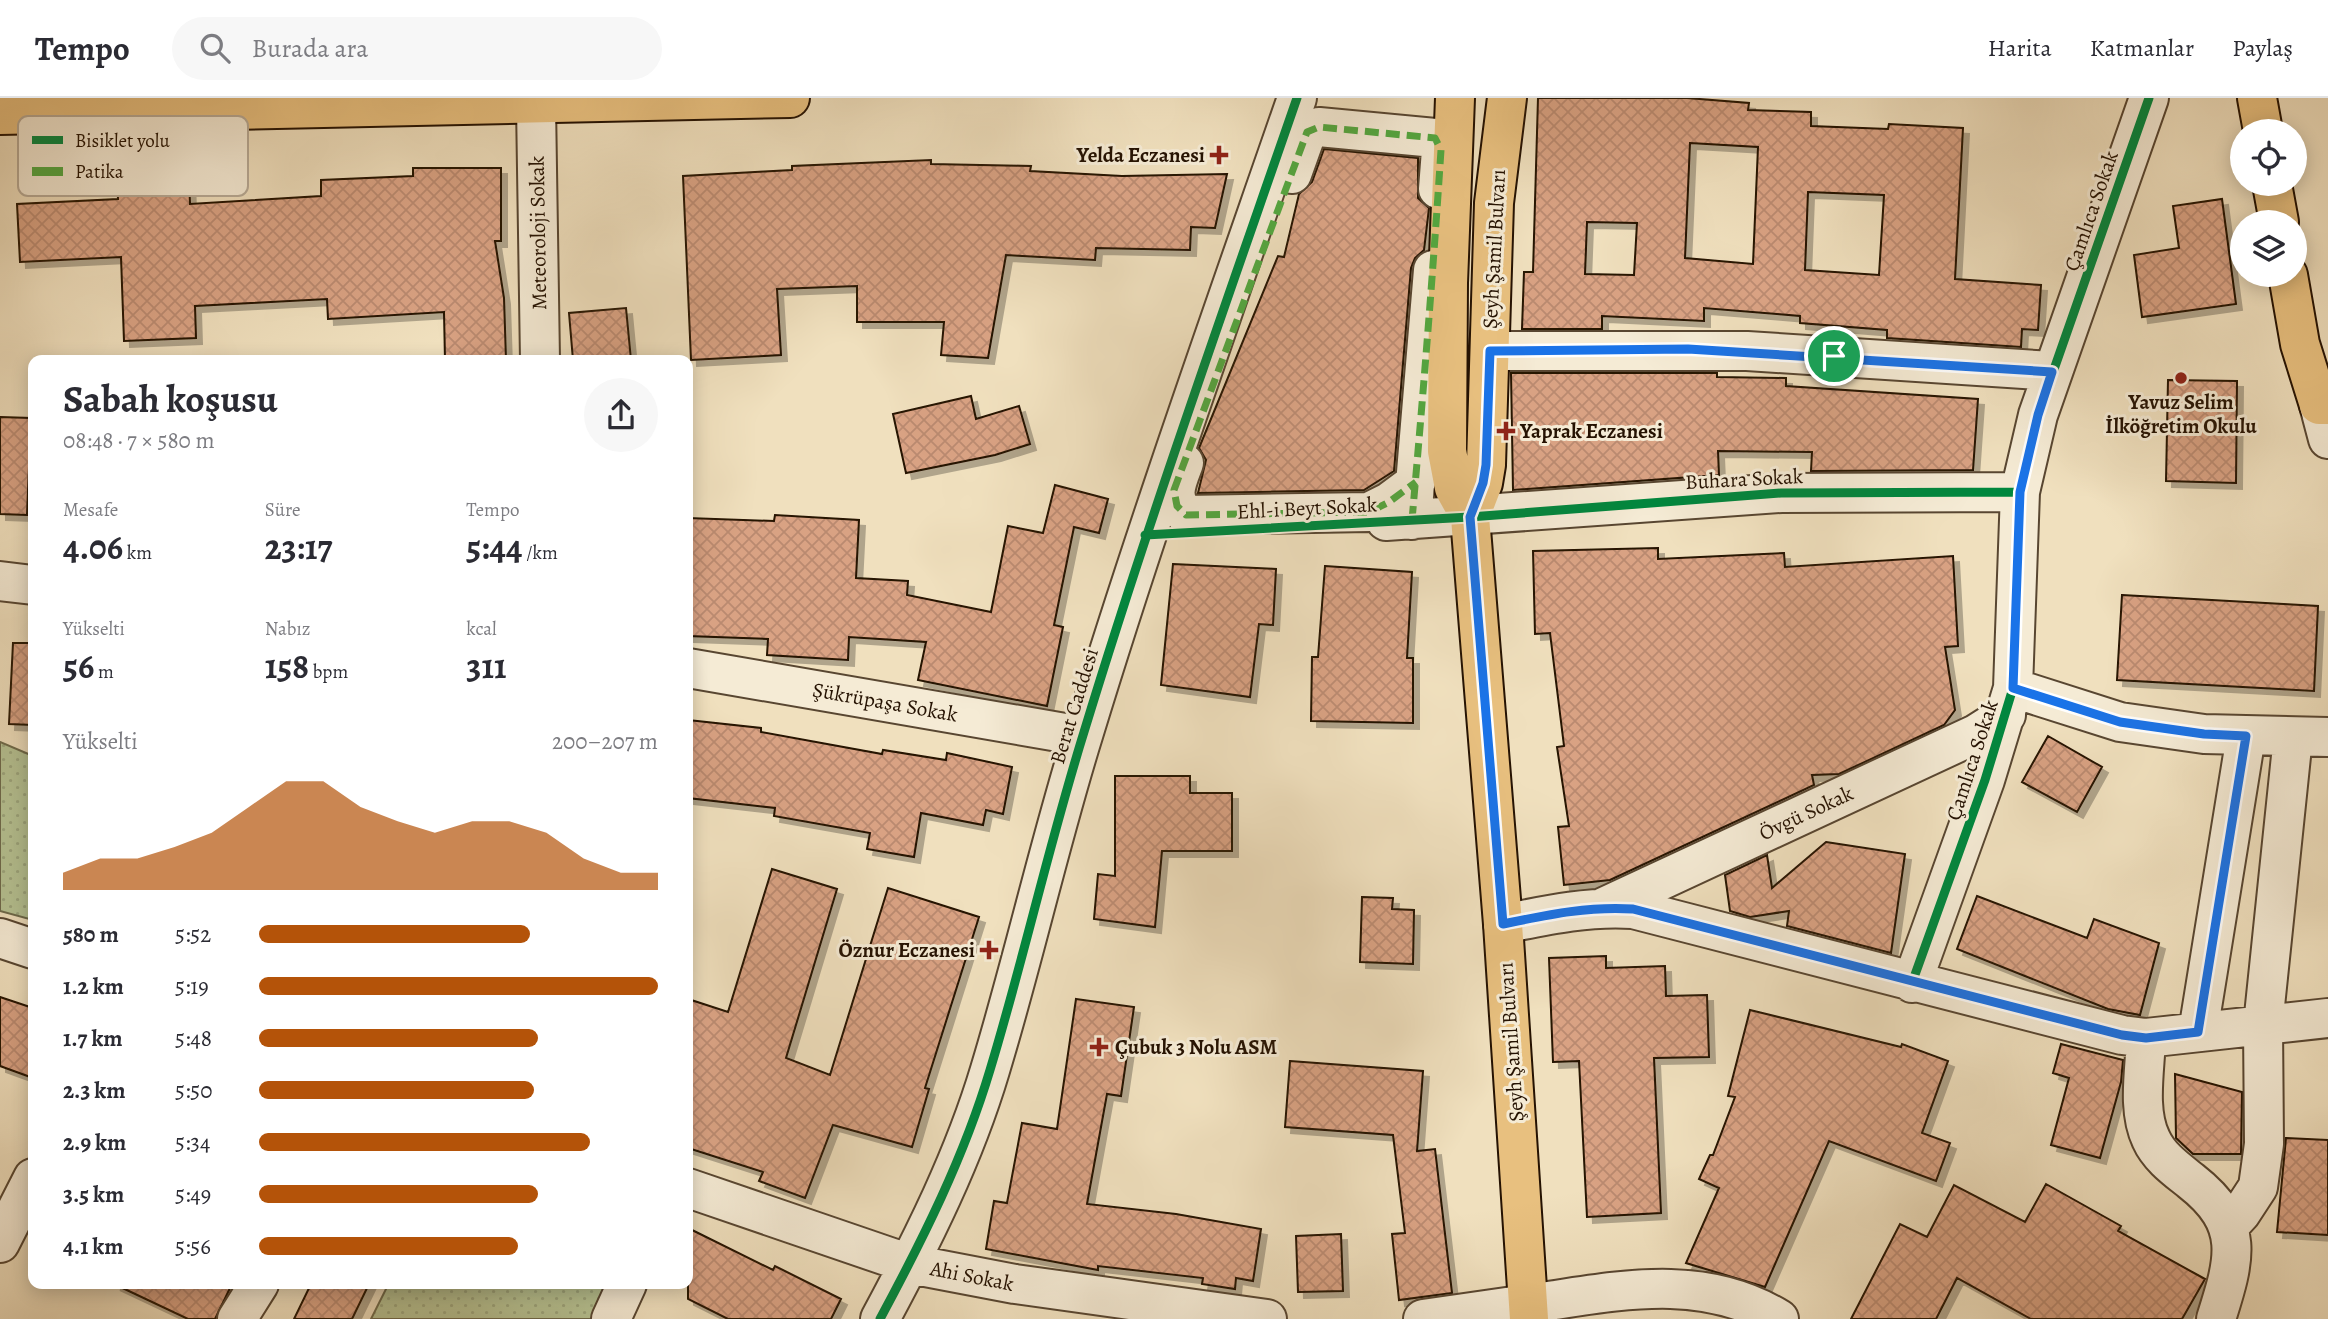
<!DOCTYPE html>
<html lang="tr">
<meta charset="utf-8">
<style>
:root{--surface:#fff;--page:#f7f7f7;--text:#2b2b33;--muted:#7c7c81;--line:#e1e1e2;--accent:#b45309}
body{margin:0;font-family:Alegreya,serif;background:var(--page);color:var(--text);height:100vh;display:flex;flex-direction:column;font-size:26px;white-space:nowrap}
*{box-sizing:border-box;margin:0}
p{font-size:23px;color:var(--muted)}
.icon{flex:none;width:38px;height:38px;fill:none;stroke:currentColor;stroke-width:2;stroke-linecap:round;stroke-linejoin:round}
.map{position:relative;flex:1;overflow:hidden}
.details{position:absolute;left:28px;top:257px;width:665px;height:934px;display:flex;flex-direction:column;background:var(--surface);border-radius:14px;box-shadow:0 4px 18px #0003}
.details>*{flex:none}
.buttons{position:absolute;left:2230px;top:21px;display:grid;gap:14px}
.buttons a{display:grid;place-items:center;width:77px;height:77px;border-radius:50%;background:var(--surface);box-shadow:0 4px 18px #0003;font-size:35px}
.pin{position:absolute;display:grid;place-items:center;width:60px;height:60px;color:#fff;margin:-30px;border:4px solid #fff;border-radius:50%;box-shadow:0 2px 7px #0007}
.round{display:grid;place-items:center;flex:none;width:74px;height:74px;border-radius:37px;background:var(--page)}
.head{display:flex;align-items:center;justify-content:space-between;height:119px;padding:0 35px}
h1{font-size:38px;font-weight:700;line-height:52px}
.metrics{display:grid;grid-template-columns:repeat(3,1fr);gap:10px;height:119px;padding:7px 35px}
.metrics div{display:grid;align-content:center}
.metrics b{font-size:35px;font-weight:700}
.metrics small{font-size:19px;font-weight:400}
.metrics p{font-size:19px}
.chart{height:196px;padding:14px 35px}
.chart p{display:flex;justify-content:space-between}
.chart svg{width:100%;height:126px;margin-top:7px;fill:var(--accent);opacity:.7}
ul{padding:0 35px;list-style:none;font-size:23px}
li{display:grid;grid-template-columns:112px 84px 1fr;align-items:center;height:52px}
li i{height:18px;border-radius:9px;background:var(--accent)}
header{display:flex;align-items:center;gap:42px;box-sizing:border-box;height:98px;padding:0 35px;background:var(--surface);border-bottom:2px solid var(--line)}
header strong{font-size:33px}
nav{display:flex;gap:38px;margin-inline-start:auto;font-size:24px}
.search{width:490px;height:63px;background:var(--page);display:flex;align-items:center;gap:18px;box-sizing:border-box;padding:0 24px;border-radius:38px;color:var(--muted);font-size:26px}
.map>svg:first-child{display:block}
</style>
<header>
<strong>Tempo</strong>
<div class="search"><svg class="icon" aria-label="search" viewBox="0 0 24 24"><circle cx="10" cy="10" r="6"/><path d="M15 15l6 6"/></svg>Burada ara</div>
<nav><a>Harita</a><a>Katmanlar</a><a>Paylaş</a></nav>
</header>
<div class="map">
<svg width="2328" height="1221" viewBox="0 0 2328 1221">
<defs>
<pattern id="grass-dots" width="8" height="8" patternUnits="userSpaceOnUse" patternTransform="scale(1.75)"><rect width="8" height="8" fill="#b6c394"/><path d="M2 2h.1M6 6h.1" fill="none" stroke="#9ca67e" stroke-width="1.8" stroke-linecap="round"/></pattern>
<pattern id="building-cross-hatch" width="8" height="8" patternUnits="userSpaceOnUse" patternTransform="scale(1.75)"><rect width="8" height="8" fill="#d9a283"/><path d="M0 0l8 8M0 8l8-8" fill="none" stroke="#ba8a70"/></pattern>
<filter id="shadow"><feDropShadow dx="6" dy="6" stdDeviation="0" flood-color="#0004"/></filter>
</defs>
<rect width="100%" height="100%" fill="#f0e0be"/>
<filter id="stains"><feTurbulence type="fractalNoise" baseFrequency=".00286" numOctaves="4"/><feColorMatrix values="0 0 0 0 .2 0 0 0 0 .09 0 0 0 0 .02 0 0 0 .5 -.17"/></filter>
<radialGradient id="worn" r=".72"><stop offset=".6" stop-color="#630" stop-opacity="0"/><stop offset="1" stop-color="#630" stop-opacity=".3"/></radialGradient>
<!-- grass -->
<path fill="url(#grass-dots)" stroke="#6e6a4b" stroke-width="2" d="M0 644 33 658V822L0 813Z
M388 1187H613L596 1221H371Z"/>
<!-- building -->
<path fill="url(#building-cross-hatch)" stroke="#251202" stroke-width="2" fill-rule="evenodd" filter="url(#shadow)" d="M1538 0H1687L1749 5 1748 12 1811 14V28L1888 31 1889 26 1963 30 1955 181 2041 187 2038 232 2022 231 2021 249 1887 240V232L1800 225V218L1704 210V223L1602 218V231H1522L1524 174H1533ZM1690 45 1758 49 1753 166 1685 160ZM1808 94 1884 97 1879 177 1805 172ZM1587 124 1637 125 1634 177 1585 176Z
M1324 51 1418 60V100L1429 110 1424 152 1415 160 1411 170 1394 373 1364 392 1198 395 1206 362 1199 350 1278 158 1284 159 1299 96 1312 84Z
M931 62V66L1031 68 1030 73 1122 78 1227 76 1215 130 1191 129 1190 152 1096 150 1095 162 1006 157 988 260 941 257 944 224H857V188L777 191 781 257 691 262 683 78 792 72V68Z
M413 70H501V143H495L504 200 506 262H445L444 214 328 221 327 201 195 208 196 240 124 243 121 159 20 164 17 106 118 101 117 81 189 78 190 106 321 98V82L413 78Z
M2222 101 2236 206 2142 219 2134 157 2179 150 2173 108Z
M626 210 631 262H573L569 215Z
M1511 275H1717V279L1786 280V288L1978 301 1973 372 1811 373 1812 354 1718 353 1719 377 1513 392Z
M2168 282 2237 283 2236 385 2166 383Z
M971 298 976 321 1019 308 1030 346 995 357 906 375 893 316Z
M0 319 31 320 27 417 0 416Z
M1055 387 1108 401 1099 435 1074 429 1054 527 1063 529 1047 608 918 582 926 544 849 539 848 562 767 557 768 541 688 538V420L774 423 775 417 859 422 856 480 908 483 907 497 991 514 1008 428 1043 435Z
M1658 450V461L1784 455 1785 469 1953 458 1958 548 1945 549 1955 612 1944 627 1839 676 1812 677 1814 687 1610 782 1564 787 1558 729 1569 728 1557 649 1564 648 1550 535 1535 536 1533 453Z
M1173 466 1276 471 1273 527 1259 526 1250 599 1161 587Z
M1325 468 1412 474 1407 560H1413V625L1311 623 1312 559H1318Z
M2122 497 2318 508 2314 593 2117 582Z
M13 545H33V627L9 626Z
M688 622 761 630V634L882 656 883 652 946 662 947 655 1012 669 1003 716 986 712 983 727 921 715 914 759 867 751 870 735 774 718 775 710 688 700Z
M2048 638 2102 669 2077 714 2022 684Z
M1115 678H1190V695H1232V753H1162L1155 829 1094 821 1098 776 1115 778Z
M1826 744 1905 756 1891 855 1787 828 1789 813 1750 819 1730 813 1725 777 1767 757 1772 790Z
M772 771 837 791 786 960 830 977 888 790 979 819 925 990 929 991 912 1049 833 1027 805 1100 759 1083 763 1074 688 1050V901L728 914Z
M1977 798 2087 840 2094 821 2159 845 2140 917 2108 911 1957 851Z
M1362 799 1393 800 1392 811 1414 812 1413 866 1360 864Z
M1606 858V870L1665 868 1666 898 1707 897 1709 959 1654 960 1661 1115 1587 1119 1579 963 1553 964 1549 860Z
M0 899 33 910V980L0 968Z
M1076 901 1134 909 1121 998 1107 996 1087 1106 1176 1116 1261 1131 1253 1183 1236 1180 1235 1191 1202 1186 1203 1180 1098 1168V1172L986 1151 994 1103 1007 1105 1022 1025 1057 1031Z
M1750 912 1901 949 1902 946 1948 963 1922 1035 1950 1045 1936 1083 1829 1043 1765 1189 1686 1165 1719 1090 1699 1081 1710 1057H1713L1735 999 1728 998Z
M2061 946 2123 962 2121 984 2100 1060 2051 1047 2069 980 2053 975Z
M1290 963 1423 973 1417 1053 1435 1051 1452 1195 1399 1202 1392 1136 1405 1135 1393 1037 1285 1029Z
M2175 976 2242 994 2241 1056H2193L2176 1040Z
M2286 1040 2328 1042V1137L2277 1134Z
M2046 1086 2121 1128 2118 1133 2205 1181 2182 1221H2031L1957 1180 1936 1221H1851L1900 1126 1927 1139 1954 1087 2025 1124Z
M688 1130 773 1172 775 1168 841 1201 831 1221H728L688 1201Z
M1341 1136 1343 1193 1298 1194 1296 1138Z
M114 1186H232L215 1221H188Z
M311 1186H369L352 1221H294Z"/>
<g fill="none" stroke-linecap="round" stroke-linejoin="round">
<!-- minor casing -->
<g stroke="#584631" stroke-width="42">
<path id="minor" d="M536 7 540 262
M1292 76 1307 34 1319 29 1435 40 1441 52 1438 91
M1490 253H1747L2052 273
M2319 307 2328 341
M1184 365C1176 386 1169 400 1186 417L1369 414 1389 404 1416 384
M1412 422 1433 172
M1386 423 1781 395 2020 394
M0 483 33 487
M688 570 1082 638
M2013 590 2120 624 2204 636 2328 639
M1604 809 1976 636 2006 617
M1503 826C1547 817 1588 808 1633 811L2122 937 2146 940 2328 920
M0 840 33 851
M1912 885 1985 682 2013 590 2020 394 2038 317 2149 0
M2198 934 2246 638
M2146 940C2145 972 2137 1012 2151 1041 2159 1059 2176 1071 2191 1083 2246 1126 2235 1161 2216 1221
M688 1090 910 1166 1015 1186 1267 1221
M2229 1128 2241 1115 2258 1089 2264 1046 2263 927 2293 639
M0 1145 33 1080
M237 1221 259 1186
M611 1221 627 1186
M880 1221C923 1141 964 1059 990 972 1024 860 1049 746 1084 634 1149 421 1224 211 1297 0
M1423 1221C1467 1215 1511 1208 1555 1202 1633 1190 1708 1178 1779 1221"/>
</g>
<!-- major casing -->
<g stroke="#251202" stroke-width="42">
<path id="major" d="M1455 0 1448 185 1447 353 1454 390 1470 419
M1507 0 1494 105 1486 367 1483 385 1470 419 1503 826 1529 1221
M2257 0 2263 33
M0 17 790 0
M2272 86 2279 124
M2288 177 2300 246 2319 307H2328"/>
</g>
<!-- minor -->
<use href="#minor" stroke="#f5ebd5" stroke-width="38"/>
<!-- major -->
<use href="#major" stroke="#e8c07f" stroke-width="38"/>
<!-- quiet -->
<path stroke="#53a840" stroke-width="7" stroke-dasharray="14 7" stroke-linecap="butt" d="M1412 422C1423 298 1433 175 1441 52L1435 40 1319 29 1307 34 1174 392 1177 408 1186 417 1369 414 1389 404 1416 384"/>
<!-- cycleway casing -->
<g stroke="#f5ebd5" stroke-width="13">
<path id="cycleway" d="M1145 437 1470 419 1781 395 2020 394
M1912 885 1985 682 2013 590 2020 394 2038 317 2149 0
M880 1221C923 1141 964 1059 990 972 1024 860 1049 746 1084 634 1149 421 1224 211 1297 0"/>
</g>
<!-- cycleway -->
<use href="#cycleway" stroke="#00873e" stroke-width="9"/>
</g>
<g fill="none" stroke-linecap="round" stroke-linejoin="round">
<!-- route casing -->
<g stroke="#fff" stroke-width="14">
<path id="route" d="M1688 251 2052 274 2038 317 2020 394 2013 590 2120 624 2204 636 2246 638 2198 934 2146 940 2122 937 1633 811C1588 808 1547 817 1503 826L1470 419 1483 385 1486 367 1490 253Z"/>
</g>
<!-- route -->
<use href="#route" stroke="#1a73e8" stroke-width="9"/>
</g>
<!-- markers -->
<g fill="#8f2418" stroke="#f5ebd5" stroke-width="2.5">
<path d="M1215.5 46.5h7v7h7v7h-7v7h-7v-7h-7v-7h7z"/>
<circle cx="2181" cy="280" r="7"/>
<path d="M1502.5 322.5h7v7h7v7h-7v7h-7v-7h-7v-7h7z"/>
<path d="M985.5 841.5h7v7h7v7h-7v7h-7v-7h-7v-7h7z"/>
<path d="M1095.5 938.5h7v7h7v7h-7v7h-7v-7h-7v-7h7z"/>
</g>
<g text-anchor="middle" stroke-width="6" stroke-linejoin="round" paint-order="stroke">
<!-- poi labels -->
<g font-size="21" font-weight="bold" fill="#251202" stroke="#f5ebd5" text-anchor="end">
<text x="1205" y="64">Yelda Eczanesi</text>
<text x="2181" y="311" text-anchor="middle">Yavuz Selim<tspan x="2181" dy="24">İlköğretim Okulu</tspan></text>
<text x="1520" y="340" text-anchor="start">Yaprak Eczanesi</text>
<text x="975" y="859">Öznur Eczanesi</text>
<text x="1115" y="956" text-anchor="start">Çubuk 3 Nolu ASM</text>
</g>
<!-- street labels -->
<g font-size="21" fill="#251202" stroke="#f5ebd5">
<text transform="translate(2091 113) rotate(-71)" y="7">Çamlıca Sokak</text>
<text transform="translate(538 135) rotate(-91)" y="7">Meteoroloji Sokak</text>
<text transform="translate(1494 151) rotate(-87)" y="7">Şeyh Şamil Bulvarı</text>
<text transform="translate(1744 381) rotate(-3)" y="7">Buhara Sokak</text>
<text transform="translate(1307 410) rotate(-3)" y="7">Ehl-i Beyt Sokak</text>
<text transform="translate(885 604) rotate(10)" y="7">Şükrüpaşa Sokak</text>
<text transform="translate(1074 608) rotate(-73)" y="7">Berat Caddesi</text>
<text transform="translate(1972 662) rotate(-72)" y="7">Çamlıca Sokak</text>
<text transform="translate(1806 715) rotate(-25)" y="7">Övgü Sokak</text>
<text transform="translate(1511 944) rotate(-94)" y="7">Şeyh Şamil Bulvarı</text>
<text transform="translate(972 1178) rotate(11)" y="7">Ahi Sokak</text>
</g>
</g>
<!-- legend -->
<rect x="18" y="18" width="230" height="80" rx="10" fill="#f5ebd5" stroke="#b7aa96" stroke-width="2"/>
<rect x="32" y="38" width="31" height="8" fill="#00873e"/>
<rect x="32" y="69" width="31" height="9" fill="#53a840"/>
<g font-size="19" fill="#251202">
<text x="75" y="49">Bisiklet yolu</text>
<text x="75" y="80">Patika</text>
</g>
<rect width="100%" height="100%" filter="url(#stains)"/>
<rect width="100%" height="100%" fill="url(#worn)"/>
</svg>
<div class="buttons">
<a><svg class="icon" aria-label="locate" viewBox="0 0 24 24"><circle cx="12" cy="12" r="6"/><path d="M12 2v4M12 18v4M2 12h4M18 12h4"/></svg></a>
<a><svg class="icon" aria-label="layers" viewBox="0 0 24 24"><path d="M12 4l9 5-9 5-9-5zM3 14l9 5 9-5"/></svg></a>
</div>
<div class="pin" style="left:1834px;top:258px;background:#1e9e55"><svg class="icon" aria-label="arrive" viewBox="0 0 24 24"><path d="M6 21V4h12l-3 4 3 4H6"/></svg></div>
<section class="details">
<div class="head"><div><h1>Sabah koşusu</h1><p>08:48 · 7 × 580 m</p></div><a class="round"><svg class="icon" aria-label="share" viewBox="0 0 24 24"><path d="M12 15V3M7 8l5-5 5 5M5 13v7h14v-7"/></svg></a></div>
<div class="metrics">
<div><p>Mesafe</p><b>4.06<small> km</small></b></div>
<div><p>Süre</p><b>23:17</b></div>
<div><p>Tempo</p><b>5:44<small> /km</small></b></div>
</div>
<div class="metrics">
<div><p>Yükselti</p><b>56<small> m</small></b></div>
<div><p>Nabız</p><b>158<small> bpm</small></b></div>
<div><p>kcal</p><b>311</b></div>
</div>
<div class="chart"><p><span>Yükselti</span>200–207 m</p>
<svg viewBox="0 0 160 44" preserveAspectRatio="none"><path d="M0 44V38L10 33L20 33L30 29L40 24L50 15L60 6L70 6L80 15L90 20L100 24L110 20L120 20L130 24L140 33L150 38L160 38V44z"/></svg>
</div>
<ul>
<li><b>580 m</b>5:52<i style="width:68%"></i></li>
<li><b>1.2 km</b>5:19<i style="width:100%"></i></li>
<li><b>1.7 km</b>5:48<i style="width:70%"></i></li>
<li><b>2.3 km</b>5:50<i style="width:69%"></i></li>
<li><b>2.9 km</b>5:34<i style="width:83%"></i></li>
<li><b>3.5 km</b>5:49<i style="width:70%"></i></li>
<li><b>4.1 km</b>5:56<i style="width:65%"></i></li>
</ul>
</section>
</div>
